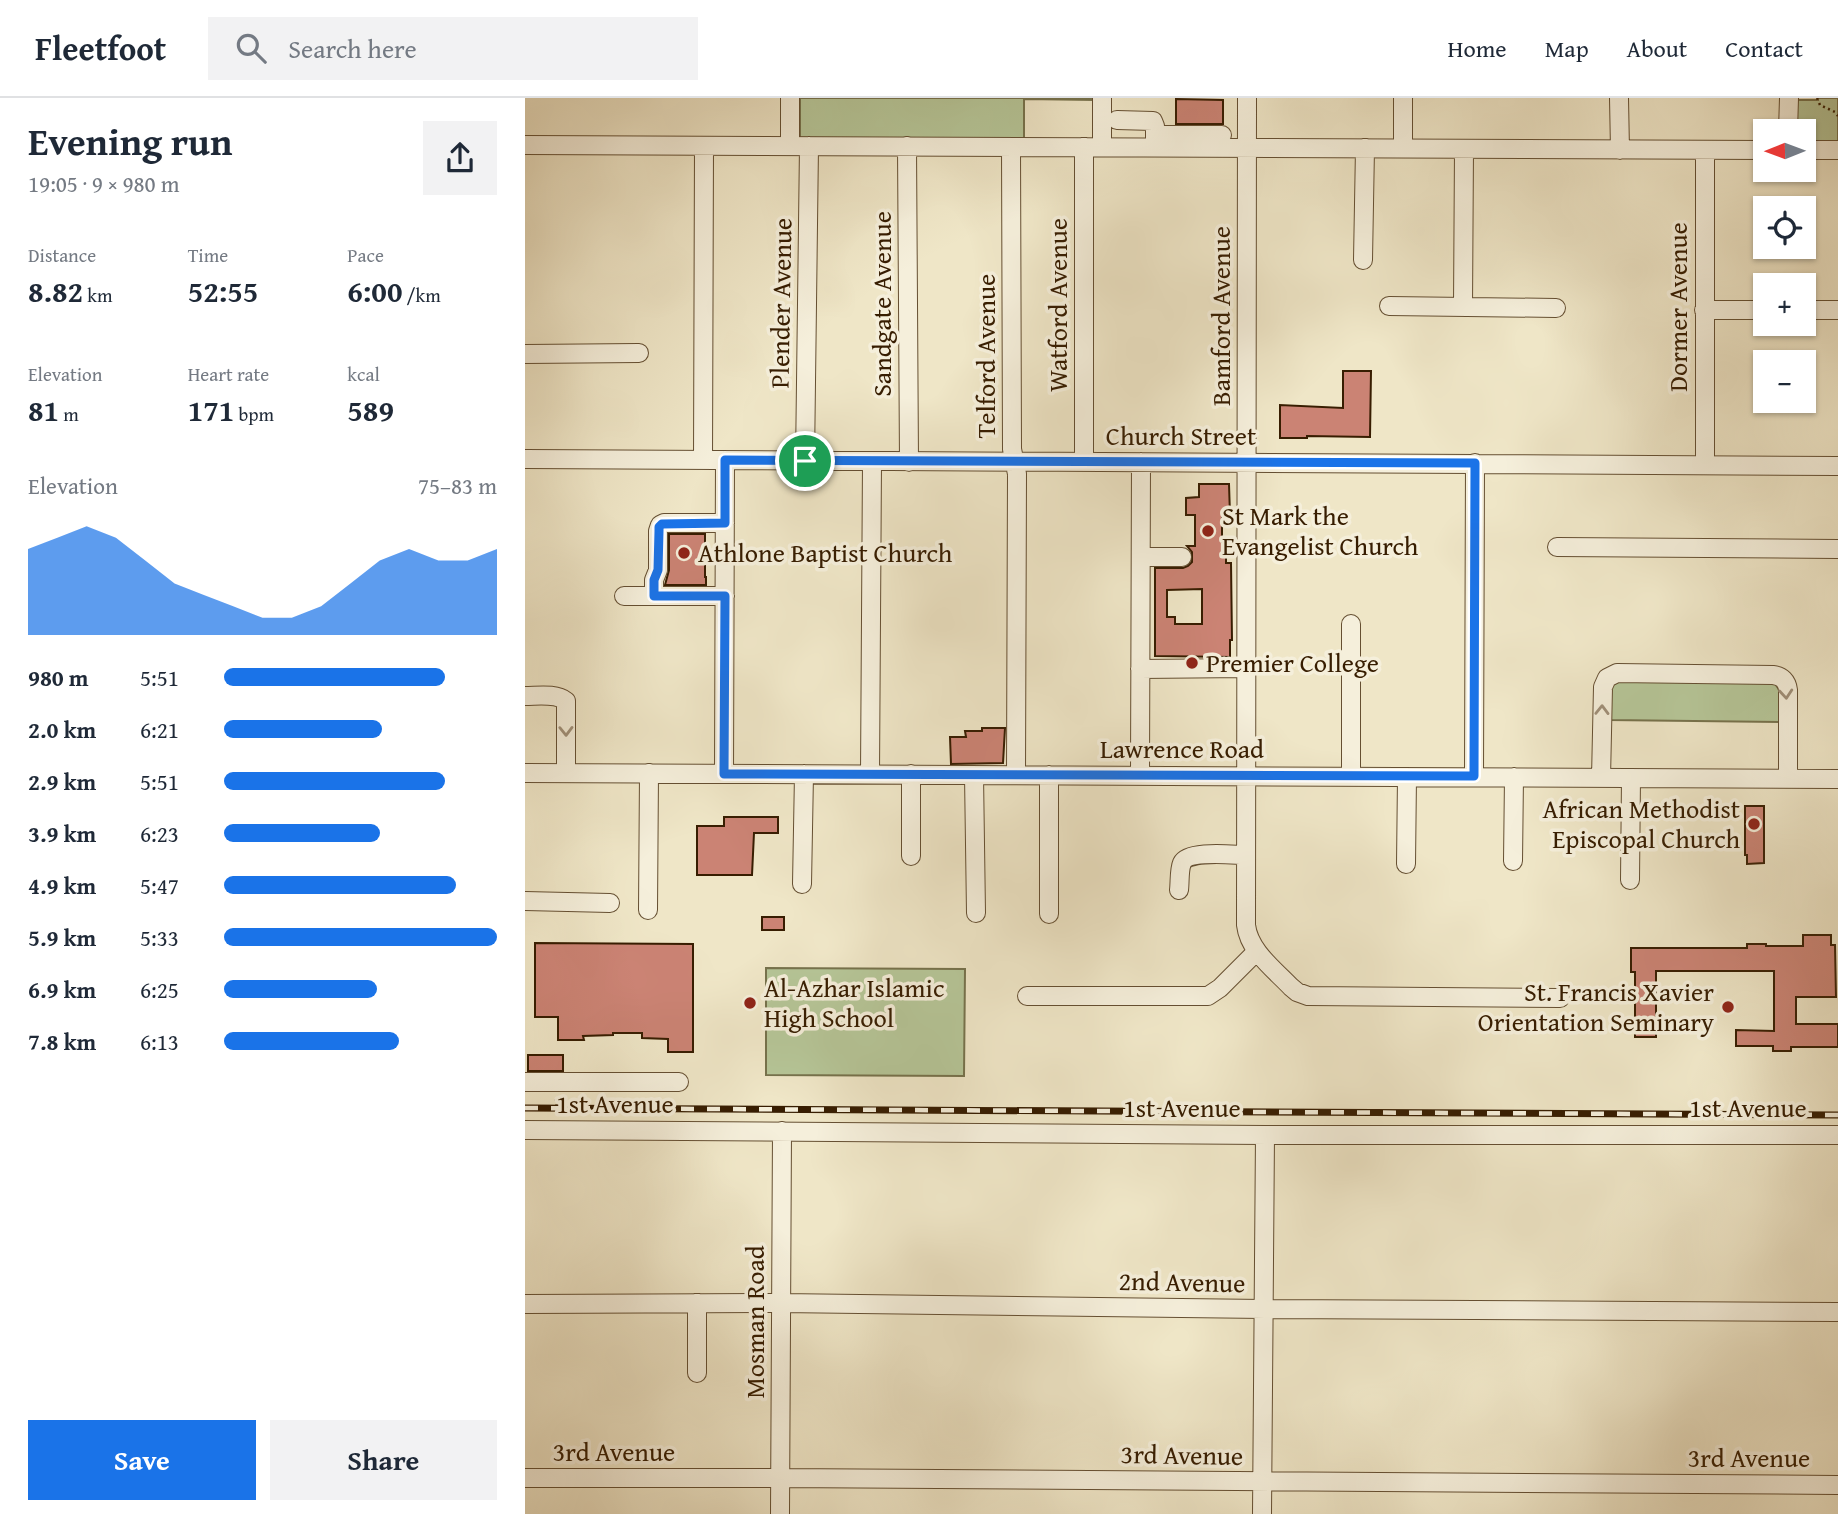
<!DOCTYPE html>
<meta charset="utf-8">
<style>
:root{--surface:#fff;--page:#f2f2f3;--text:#1f2937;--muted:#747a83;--line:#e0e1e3;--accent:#1a73e8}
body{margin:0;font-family:"Gentium Book Plus",serif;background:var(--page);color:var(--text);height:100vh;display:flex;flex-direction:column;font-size:26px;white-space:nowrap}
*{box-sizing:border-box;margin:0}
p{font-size:23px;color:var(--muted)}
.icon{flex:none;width:38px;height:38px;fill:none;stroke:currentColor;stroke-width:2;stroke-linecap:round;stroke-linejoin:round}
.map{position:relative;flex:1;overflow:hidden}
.panel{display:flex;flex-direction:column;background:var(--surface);width:525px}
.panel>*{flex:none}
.needle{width:46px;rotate:269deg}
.controls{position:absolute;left:1228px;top:21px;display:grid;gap:14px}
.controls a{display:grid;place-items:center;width:63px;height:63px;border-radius:0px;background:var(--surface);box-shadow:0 2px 5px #0004;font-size:35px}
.pin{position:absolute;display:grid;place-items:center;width:60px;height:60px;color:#fff;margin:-30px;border:4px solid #fff;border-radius:50%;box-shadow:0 2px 7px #0007}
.round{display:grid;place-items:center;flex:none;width:74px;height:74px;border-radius:0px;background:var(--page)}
.summary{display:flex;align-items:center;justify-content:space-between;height:119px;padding:0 28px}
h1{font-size:38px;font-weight:600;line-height:52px}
.figures{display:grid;grid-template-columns:repeat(3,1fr);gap:10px;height:119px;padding:7px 28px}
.figures div{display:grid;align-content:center}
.figures b{font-size:30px;font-weight:600}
.figures small{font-size:19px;font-weight:400}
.figures p{font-size:19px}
.chart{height:196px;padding:14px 28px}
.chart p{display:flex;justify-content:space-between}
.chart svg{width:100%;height:126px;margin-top:7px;fill:var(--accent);opacity:.7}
.button{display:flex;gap:14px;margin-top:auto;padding:14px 28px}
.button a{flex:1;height:80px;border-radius:0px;background:var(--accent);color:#fff;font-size:28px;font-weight:600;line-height:80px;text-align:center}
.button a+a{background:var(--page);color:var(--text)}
ul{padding:0 28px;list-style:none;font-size:23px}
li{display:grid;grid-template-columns:112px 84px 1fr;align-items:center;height:52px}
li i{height:18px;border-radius:9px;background:var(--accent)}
header{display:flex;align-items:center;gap:42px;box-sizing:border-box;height:98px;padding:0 35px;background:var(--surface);border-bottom:2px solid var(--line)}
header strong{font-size:33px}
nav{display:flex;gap:38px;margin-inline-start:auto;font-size:24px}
.search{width:490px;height:63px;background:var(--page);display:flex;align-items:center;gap:18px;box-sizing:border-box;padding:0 24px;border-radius:0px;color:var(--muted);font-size:26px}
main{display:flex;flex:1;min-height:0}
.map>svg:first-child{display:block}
</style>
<header>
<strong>Fleetfoot</strong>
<div class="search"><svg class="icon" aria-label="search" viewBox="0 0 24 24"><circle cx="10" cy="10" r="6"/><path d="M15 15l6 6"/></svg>Search here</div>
<nav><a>Home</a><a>Map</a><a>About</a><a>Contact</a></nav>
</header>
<main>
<section class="panel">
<div class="summary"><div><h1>Evening run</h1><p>19:05 · 9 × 980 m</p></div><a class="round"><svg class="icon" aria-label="share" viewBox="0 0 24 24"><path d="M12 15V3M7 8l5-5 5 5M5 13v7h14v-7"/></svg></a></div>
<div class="figures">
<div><p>Distance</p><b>8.82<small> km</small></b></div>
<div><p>Time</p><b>52:55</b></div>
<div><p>Pace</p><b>6:00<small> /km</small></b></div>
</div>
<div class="figures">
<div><p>Elevation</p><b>81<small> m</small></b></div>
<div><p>Heart rate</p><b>171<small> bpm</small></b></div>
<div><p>kcal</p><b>589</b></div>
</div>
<div class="chart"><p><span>Elevation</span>75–83 m</p>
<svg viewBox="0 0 160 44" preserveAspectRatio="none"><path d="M0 44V14L10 10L20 6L30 10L40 18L50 26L60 30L70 34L80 38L90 38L100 34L110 26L120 18L130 14L140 18L150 18L160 14V44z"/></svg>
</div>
<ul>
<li><b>980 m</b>5:51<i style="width:81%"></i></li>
<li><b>2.0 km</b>6:21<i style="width:58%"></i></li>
<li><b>2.9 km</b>5:51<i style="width:81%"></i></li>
<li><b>3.9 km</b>6:23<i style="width:57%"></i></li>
<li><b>4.9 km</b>5:47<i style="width:85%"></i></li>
<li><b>5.9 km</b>5:33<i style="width:100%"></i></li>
<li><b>6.9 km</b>6:25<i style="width:56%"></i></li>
<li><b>7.8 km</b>6:13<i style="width:64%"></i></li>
</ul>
<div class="button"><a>Save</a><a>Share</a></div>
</section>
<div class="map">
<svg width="1313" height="1416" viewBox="0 0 1313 1416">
<rect width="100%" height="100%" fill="#efe6c7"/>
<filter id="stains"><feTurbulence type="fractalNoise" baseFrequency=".00286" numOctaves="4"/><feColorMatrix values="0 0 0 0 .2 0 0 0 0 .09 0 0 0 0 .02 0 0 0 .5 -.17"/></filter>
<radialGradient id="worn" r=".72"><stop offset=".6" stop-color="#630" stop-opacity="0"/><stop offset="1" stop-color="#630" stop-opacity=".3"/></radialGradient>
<!-- green -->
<path fill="#b6c698" stroke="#76724c" stroke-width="2" d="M275 0H570V2L499 1V43L275 42Z
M1293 0H1313V45C1301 45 1290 47 1279 40V33H1273L1271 28V2H1293Z
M1093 582 1248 583 1255 593 1254 624 1084 622V591Z
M241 870 440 871 439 978 241 977Z"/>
<!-- building -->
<path fill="#cb8374" stroke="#371d01" stroke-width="2" fill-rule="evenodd" d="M651 1 698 2V26H651Z
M818 273H846L845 339 782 338V340H755V307L818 310Z
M674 386H704L705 417H697V449H701V465H706L707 542H705V559L630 558V470H658L663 468 667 464V454L662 448H670V417H661V400L674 399ZM677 491V526H650V519H642V492Z
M144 436H180V479H181V487H140L144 472Z
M457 630H480L478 665 426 666 425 639H441L440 633H457Z
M1220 708H1239V765L1222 766V757H1220Z
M199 719H253V735H229L227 777H172V728H199Z
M237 819H259V832H237Z
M1278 837H1306V847H1310L1311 899H1271V926H1313V949H1266V953H1248V948H1211V932L1249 933V873H1131V939H1110V874H1106V850H1222V846H1241V848H1278Z
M10 845 168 846V954H143V941L117 940V935H88V937L58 938 59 942H33V919H10Z
M3 957H38V973H3Z"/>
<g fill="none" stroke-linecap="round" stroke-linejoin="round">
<!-- minor casing -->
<g stroke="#654f32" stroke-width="20">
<path id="minor" d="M722 0 721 827C724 853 749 871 766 889L772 894 783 898 1035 900
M1094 0 1095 52
M592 22 628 23 630 28V46
M1263 33 1264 0
M630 37H697
M0 47 1241 52
M265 48V0
M382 48 384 364
M486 49 487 351 492 376 491 677
M577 49V0
M878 50V0
M1180 52V367
M1279 52H1313
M838 162 840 50
M864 208 1031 210
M938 209 939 51
M1179 212H1241
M1279 212H1313
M0 256 114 255
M0 361 1313 368
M178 362 179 48
M280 363 284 48
M559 364V49
M1032 449 1313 451
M616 459H657
M99 498H200
M129 498V482L133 472V433L135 427 139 425H200
M615 571 721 570
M0 598C13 598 31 595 41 603V675
M0 675 1313 681
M199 676 200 362
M345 676 347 364
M449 677 451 815
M524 677V816
M615 677 616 364
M949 678 950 365
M826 679V526
M1076 680 1078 589 1082 580 1092 575 1248 577C1257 578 1262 583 1263 592V681
M386 758V676
M988 763 989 679
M881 766 882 679
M1105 782 1106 680
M277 786 279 676
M654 792C655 784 654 772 657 765 663 752 708 757 721 757
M0 803 85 805
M123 812 124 675
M502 898H683L695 890 732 853
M0 984H154
M0 1032 740 1037H1313
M172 1205V1275
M0 1206 256 1205 739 1211 1313 1214
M0 1380H255L1313 1387
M255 1416 257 1033
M737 1416 740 1037"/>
</g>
<!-- path -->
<path stroke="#371d01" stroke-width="2.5" stroke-dasharray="2 3.5" stroke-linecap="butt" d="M1292 0 1295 7 1310 14 1313 18
M31 1001 32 1015"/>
<!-- minor -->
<use href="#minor" stroke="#f5efdb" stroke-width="18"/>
<!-- rail casing -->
<g stroke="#371d01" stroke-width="7">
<path id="rail" d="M0 1010 1313 1017"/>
</g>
<!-- rail -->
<use href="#rail" stroke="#f5efdb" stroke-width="4.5" stroke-dasharray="13" stroke-linecap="butt"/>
</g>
<!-- one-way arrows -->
<defs><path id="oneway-chevron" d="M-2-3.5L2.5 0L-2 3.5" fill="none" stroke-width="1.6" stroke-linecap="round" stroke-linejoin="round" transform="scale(1.75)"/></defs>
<g stroke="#a09079">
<use href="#oneway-chevron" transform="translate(1261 596) rotate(85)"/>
<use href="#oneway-chevron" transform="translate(1077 612) rotate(-89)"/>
<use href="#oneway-chevron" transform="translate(41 633) rotate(89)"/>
</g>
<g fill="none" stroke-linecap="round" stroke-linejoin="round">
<!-- route casing -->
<g stroke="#fff" stroke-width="14">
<path id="route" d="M200 362 950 365 949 678 199 676 200 498H129V482L133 472 134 433V429L137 426 200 425Z"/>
</g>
<!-- route -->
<use href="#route" stroke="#1a73e8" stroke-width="9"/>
</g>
<!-- markers -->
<g fill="#8f2418" stroke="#f5efdb" stroke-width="2.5">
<circle cx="683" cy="433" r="7"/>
<circle cx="159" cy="455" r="7"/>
<circle cx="667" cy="565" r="7"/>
<circle cx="1229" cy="726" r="7"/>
<circle cx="225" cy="905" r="7"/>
<circle cx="1203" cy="909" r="7"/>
</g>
<g text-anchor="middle" stroke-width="7" stroke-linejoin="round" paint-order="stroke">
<!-- street labels -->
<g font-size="26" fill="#371d01" stroke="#f5efdb">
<text transform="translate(256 205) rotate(-89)" y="9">Plender Avenue</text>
<text transform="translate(357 206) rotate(-90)" y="9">Sandgate Avenue</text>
<text transform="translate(533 207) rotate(-90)" y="9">Watford Avenue</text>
<text transform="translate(1153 209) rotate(-90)" y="9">Dormer Avenue</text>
<text transform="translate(696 218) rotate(-90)" y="9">Bamford Avenue</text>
<text transform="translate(461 258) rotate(-90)" y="9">Telford Avenue</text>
<text x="656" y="347">Church Street</text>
<text x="657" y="660">Lawrence Road</text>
<text x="90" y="1015">1st Avenue</text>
<text x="657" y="1019">1st Avenue</text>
<text x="1223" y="1019">1st Avenue</text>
<text transform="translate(657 1184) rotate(1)" y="9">2nd Avenue</text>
<text transform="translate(230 1224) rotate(-90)" y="9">Mosman Road</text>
<text x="89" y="1363">3rd Avenue</text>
<text transform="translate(657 1357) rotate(1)" y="9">3rd Avenue</text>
<text x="1224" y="1369">3rd Avenue</text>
</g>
<!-- poi labels -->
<g font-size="26" fill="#371d01" stroke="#f5efdb" text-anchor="start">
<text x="697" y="427">St Mark the<tspan x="697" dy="30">Evangelist Church</tspan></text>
<text x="173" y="464">Athlone Baptist Church</text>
<text x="681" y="574">Premier College</text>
<text x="1215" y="720" text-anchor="end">African Methodist<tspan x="1215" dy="30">Episcopal Church</tspan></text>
<text x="239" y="899">Al-Azhar Islamic<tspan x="239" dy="30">High School</tspan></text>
<text x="1189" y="903" text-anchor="end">St. Francis Xavier<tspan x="1189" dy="30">Orientation Seminary</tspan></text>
</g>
</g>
<rect width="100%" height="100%" filter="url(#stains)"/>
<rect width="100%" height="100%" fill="url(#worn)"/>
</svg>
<div class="controls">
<a><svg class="needle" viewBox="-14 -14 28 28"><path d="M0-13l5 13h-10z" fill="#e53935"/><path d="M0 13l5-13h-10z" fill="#747a83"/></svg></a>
<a><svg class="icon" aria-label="locate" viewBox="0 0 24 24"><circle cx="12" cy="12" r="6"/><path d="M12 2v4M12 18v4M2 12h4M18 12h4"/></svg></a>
<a>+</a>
<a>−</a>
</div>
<div class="pin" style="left:280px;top:363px;background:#1e9e55"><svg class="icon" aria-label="arrive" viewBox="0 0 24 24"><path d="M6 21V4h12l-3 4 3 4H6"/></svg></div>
</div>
</main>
